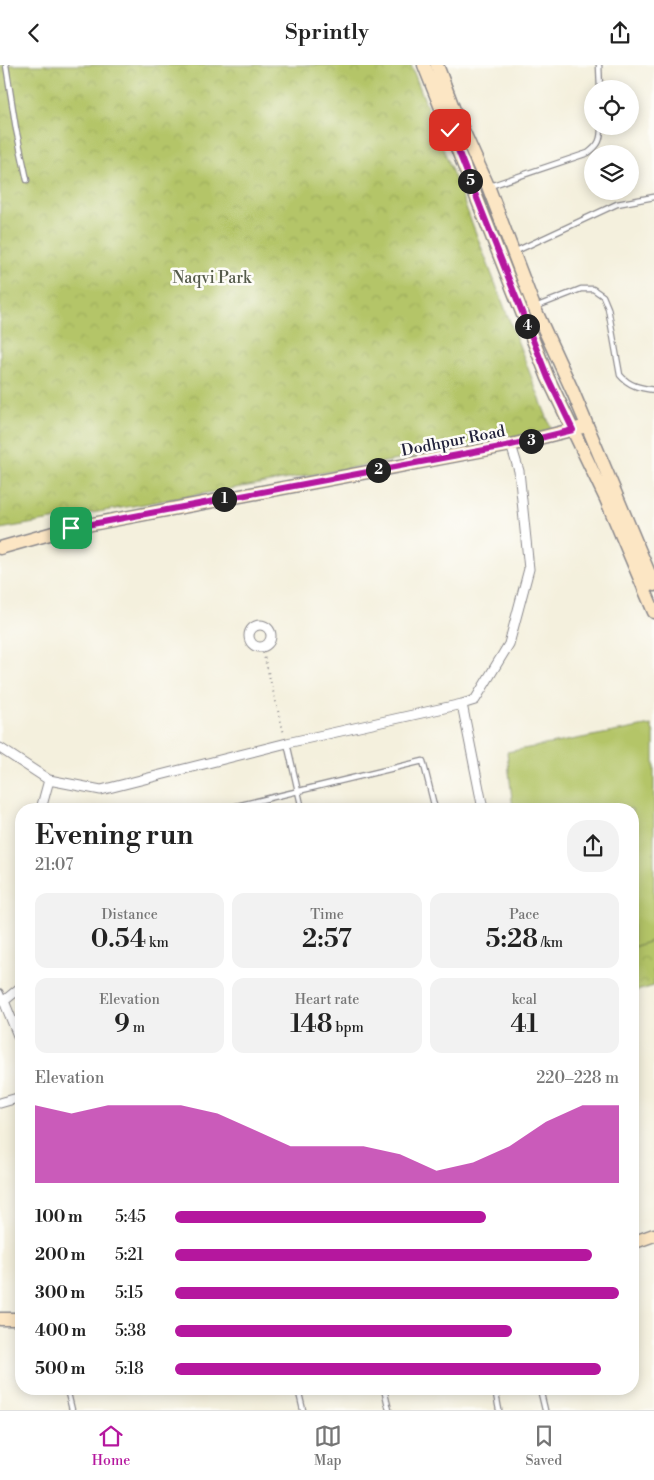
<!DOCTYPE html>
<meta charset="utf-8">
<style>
:root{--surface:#fff;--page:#f2f2f2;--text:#222;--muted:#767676;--line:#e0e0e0;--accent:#b5179e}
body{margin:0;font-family:"Libre Bodoni",serif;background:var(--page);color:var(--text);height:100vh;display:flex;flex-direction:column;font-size:19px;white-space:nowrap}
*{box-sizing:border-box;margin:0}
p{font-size:16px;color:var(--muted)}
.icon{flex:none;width:28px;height:28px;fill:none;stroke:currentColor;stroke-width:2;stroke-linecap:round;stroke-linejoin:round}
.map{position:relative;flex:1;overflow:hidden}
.sheet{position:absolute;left:15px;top:738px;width:624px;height:592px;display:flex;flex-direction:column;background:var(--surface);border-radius:20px;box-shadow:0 2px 12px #0003}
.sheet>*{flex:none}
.tools{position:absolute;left:584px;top:15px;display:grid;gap:10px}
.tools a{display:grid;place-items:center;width:55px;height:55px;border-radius:50%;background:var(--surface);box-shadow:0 2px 12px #0003;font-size:25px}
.pin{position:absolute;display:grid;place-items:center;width:42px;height:42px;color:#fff;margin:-21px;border-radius:10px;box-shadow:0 2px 8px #0006}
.km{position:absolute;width:25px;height:25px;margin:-12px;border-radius:50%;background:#222;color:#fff;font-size:14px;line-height:25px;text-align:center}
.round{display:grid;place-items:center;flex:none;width:52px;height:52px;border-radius:20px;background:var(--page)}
.summary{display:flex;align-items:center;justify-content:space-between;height:85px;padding:0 20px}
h1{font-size:28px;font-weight:600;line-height:38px}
.stats{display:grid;grid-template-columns:repeat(3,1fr);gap:8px;height:85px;padding:5px 20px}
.stats div{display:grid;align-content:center;border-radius:12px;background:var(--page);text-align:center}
.stats b{font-size:25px;font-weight:600}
.stats small{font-size:14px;font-weight:400}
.stats p{font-size:14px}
.chart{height:140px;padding:10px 20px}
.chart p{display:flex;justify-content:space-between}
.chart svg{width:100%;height:90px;margin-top:5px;fill:var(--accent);opacity:.7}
ul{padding:0 20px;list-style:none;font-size:16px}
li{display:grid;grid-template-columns:80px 60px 1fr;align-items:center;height:38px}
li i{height:12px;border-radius:6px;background:var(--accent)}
header{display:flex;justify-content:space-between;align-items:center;height:65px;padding:0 20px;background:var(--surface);font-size:22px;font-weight:600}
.tabs{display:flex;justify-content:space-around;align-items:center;height:70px;border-top:1px solid var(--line);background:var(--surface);font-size:14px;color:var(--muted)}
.tabs a{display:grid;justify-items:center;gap:2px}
.tabs .active{color:var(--accent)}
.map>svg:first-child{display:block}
</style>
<header><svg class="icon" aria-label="back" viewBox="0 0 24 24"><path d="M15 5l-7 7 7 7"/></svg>Sprintly<svg class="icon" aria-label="share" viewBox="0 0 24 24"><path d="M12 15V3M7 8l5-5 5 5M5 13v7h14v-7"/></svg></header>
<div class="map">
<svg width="654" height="1345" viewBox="0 0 654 1345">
<defs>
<pattern id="park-crowns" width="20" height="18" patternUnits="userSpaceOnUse" patternTransform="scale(1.25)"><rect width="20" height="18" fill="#b4c568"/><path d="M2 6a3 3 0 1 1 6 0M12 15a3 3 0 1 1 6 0" fill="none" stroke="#9aa95b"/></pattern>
</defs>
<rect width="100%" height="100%" fill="#fdfcf7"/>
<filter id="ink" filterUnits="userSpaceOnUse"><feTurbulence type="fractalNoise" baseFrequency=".02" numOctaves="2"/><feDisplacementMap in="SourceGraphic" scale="10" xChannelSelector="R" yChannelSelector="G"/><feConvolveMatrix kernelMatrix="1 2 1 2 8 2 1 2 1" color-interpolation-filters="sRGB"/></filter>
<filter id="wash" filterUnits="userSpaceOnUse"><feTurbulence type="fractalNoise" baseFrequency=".0096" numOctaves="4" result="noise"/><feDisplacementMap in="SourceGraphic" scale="20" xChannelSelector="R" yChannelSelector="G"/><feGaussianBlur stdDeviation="1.12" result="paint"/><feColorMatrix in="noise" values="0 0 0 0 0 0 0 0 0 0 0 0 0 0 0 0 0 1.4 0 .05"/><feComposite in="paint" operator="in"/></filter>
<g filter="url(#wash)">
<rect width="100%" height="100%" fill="#f4f0dd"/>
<!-- park -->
<path fill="url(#park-crowns)" stroke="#6b7452" d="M0 0H411L553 368 0 464Z
M654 875V921L633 927V882Z"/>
<!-- pitch -->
<path fill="#b4c568" stroke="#6b7452" d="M651 660 654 669V875L633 882 632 744H513L507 687Z"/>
</g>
<g filter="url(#ink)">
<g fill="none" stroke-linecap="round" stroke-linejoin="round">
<!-- lane casing -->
<g stroke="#8b898c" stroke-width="7">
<path id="lane" d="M6 0 16 64 27 115
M599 0 600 24
M490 121 588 88C599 80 601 75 601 61
M514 187 617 139 654 132
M535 242 581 224H593L603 231 608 243 620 310C629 321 640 323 654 325
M287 678 302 744
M224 744 423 696 435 744
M0 927 4 936
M67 1324 72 1345
M298 1324 303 1345
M384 1324 389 1345
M495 1324 499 1345
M540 1324 545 1345"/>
</g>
<!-- street casing -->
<g stroke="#8b898c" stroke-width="11">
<path id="street" d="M249 571a11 11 0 1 1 22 0a11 11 0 1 1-22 0Z
M462 639 483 744
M0 683 49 715 101 725 287 678 462 639 475 635 509 579 529 504 519 406 511 380
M41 744 49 715
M21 922 4 936 21 978
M0 1038 21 1032"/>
</g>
<!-- secondary casing -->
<g stroke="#8b898c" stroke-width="15">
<path id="secondary" d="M424 0 548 313 606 434 654 547
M437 0 454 45 488 121 534 242 573 327 654 520
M0 483 71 463 511 380 587 361
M632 1178 654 1170
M0 1254H21"/>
</g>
<!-- path -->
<path stroke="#8b898c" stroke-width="2" stroke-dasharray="1 4" stroke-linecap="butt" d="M262 583 284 669"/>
<!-- lane -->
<use href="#lane" stroke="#fff" stroke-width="4.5"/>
<!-- street -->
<use href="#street" stroke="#fff" stroke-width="9"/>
<!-- secondary -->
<use href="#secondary" stroke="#fce6c4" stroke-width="12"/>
</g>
</g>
<g fill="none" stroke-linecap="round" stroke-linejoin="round" filter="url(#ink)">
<!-- route casing -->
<g stroke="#fff" stroke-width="10">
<path id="route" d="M71 463 511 380 573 365 548 313 450 65"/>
</g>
<!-- route -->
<use href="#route" stroke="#b5179e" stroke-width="6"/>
</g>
<g text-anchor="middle" stroke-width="5" stroke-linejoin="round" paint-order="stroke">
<!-- park labels -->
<g font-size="16" fill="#555b4b" stroke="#fdfcf7">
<text x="212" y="218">Naqvi Park</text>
</g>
<!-- street labels -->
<g font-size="16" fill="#22223b" stroke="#fdfcf7">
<text transform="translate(453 375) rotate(-11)" y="6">Dodhpur Road</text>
</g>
</g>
</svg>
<div class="tools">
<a><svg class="icon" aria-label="locate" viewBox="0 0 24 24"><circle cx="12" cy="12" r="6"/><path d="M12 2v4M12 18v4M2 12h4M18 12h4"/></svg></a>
<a><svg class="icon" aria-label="layers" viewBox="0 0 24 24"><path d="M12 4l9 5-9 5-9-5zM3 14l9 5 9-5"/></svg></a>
</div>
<div class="pin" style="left:71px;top:463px;background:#1e9e55"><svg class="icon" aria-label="arrive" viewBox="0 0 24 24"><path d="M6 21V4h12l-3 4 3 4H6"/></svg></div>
<div class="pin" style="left:450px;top:65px;background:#d93025"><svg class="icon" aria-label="check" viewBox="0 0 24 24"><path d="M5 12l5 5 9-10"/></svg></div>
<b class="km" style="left:224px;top:434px">1</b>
<b class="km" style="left:378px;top:405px">2</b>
<b class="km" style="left:531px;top:376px">3</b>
<b class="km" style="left:527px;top:261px">4</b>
<b class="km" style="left:470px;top:116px">5</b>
<section class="sheet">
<div class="summary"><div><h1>Evening run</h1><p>21:07</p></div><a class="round"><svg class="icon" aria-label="share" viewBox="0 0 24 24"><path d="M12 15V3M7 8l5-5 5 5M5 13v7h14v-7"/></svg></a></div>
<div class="stats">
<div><p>Distance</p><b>0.54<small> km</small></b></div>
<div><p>Time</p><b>2:57</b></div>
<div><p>Pace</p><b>5:28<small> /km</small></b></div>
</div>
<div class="stats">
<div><p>Elevation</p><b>9<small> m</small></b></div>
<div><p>Heart rate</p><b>148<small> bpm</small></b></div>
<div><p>kcal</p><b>41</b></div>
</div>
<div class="chart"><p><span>Elevation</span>220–228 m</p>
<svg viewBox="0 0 160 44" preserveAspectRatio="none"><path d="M0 44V6L10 10L20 6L30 6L40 6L50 10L60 18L70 26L80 26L90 26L100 30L110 38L120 34L130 26L140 14L150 6L160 6V44z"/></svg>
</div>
<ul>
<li><b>100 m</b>5:45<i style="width:70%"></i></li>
<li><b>200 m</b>5:21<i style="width:94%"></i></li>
<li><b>300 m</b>5:15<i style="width:100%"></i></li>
<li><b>400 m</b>5:38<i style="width:76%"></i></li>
<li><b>500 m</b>5:18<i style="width:96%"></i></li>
</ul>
</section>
</div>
<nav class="tabs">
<a class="active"><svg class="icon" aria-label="home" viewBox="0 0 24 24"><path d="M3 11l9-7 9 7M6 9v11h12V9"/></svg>Home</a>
<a><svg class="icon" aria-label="map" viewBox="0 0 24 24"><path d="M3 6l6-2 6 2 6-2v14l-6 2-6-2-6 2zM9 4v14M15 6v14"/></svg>Map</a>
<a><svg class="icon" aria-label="saved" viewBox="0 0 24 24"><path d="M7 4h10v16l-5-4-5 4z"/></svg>Saved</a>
</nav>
